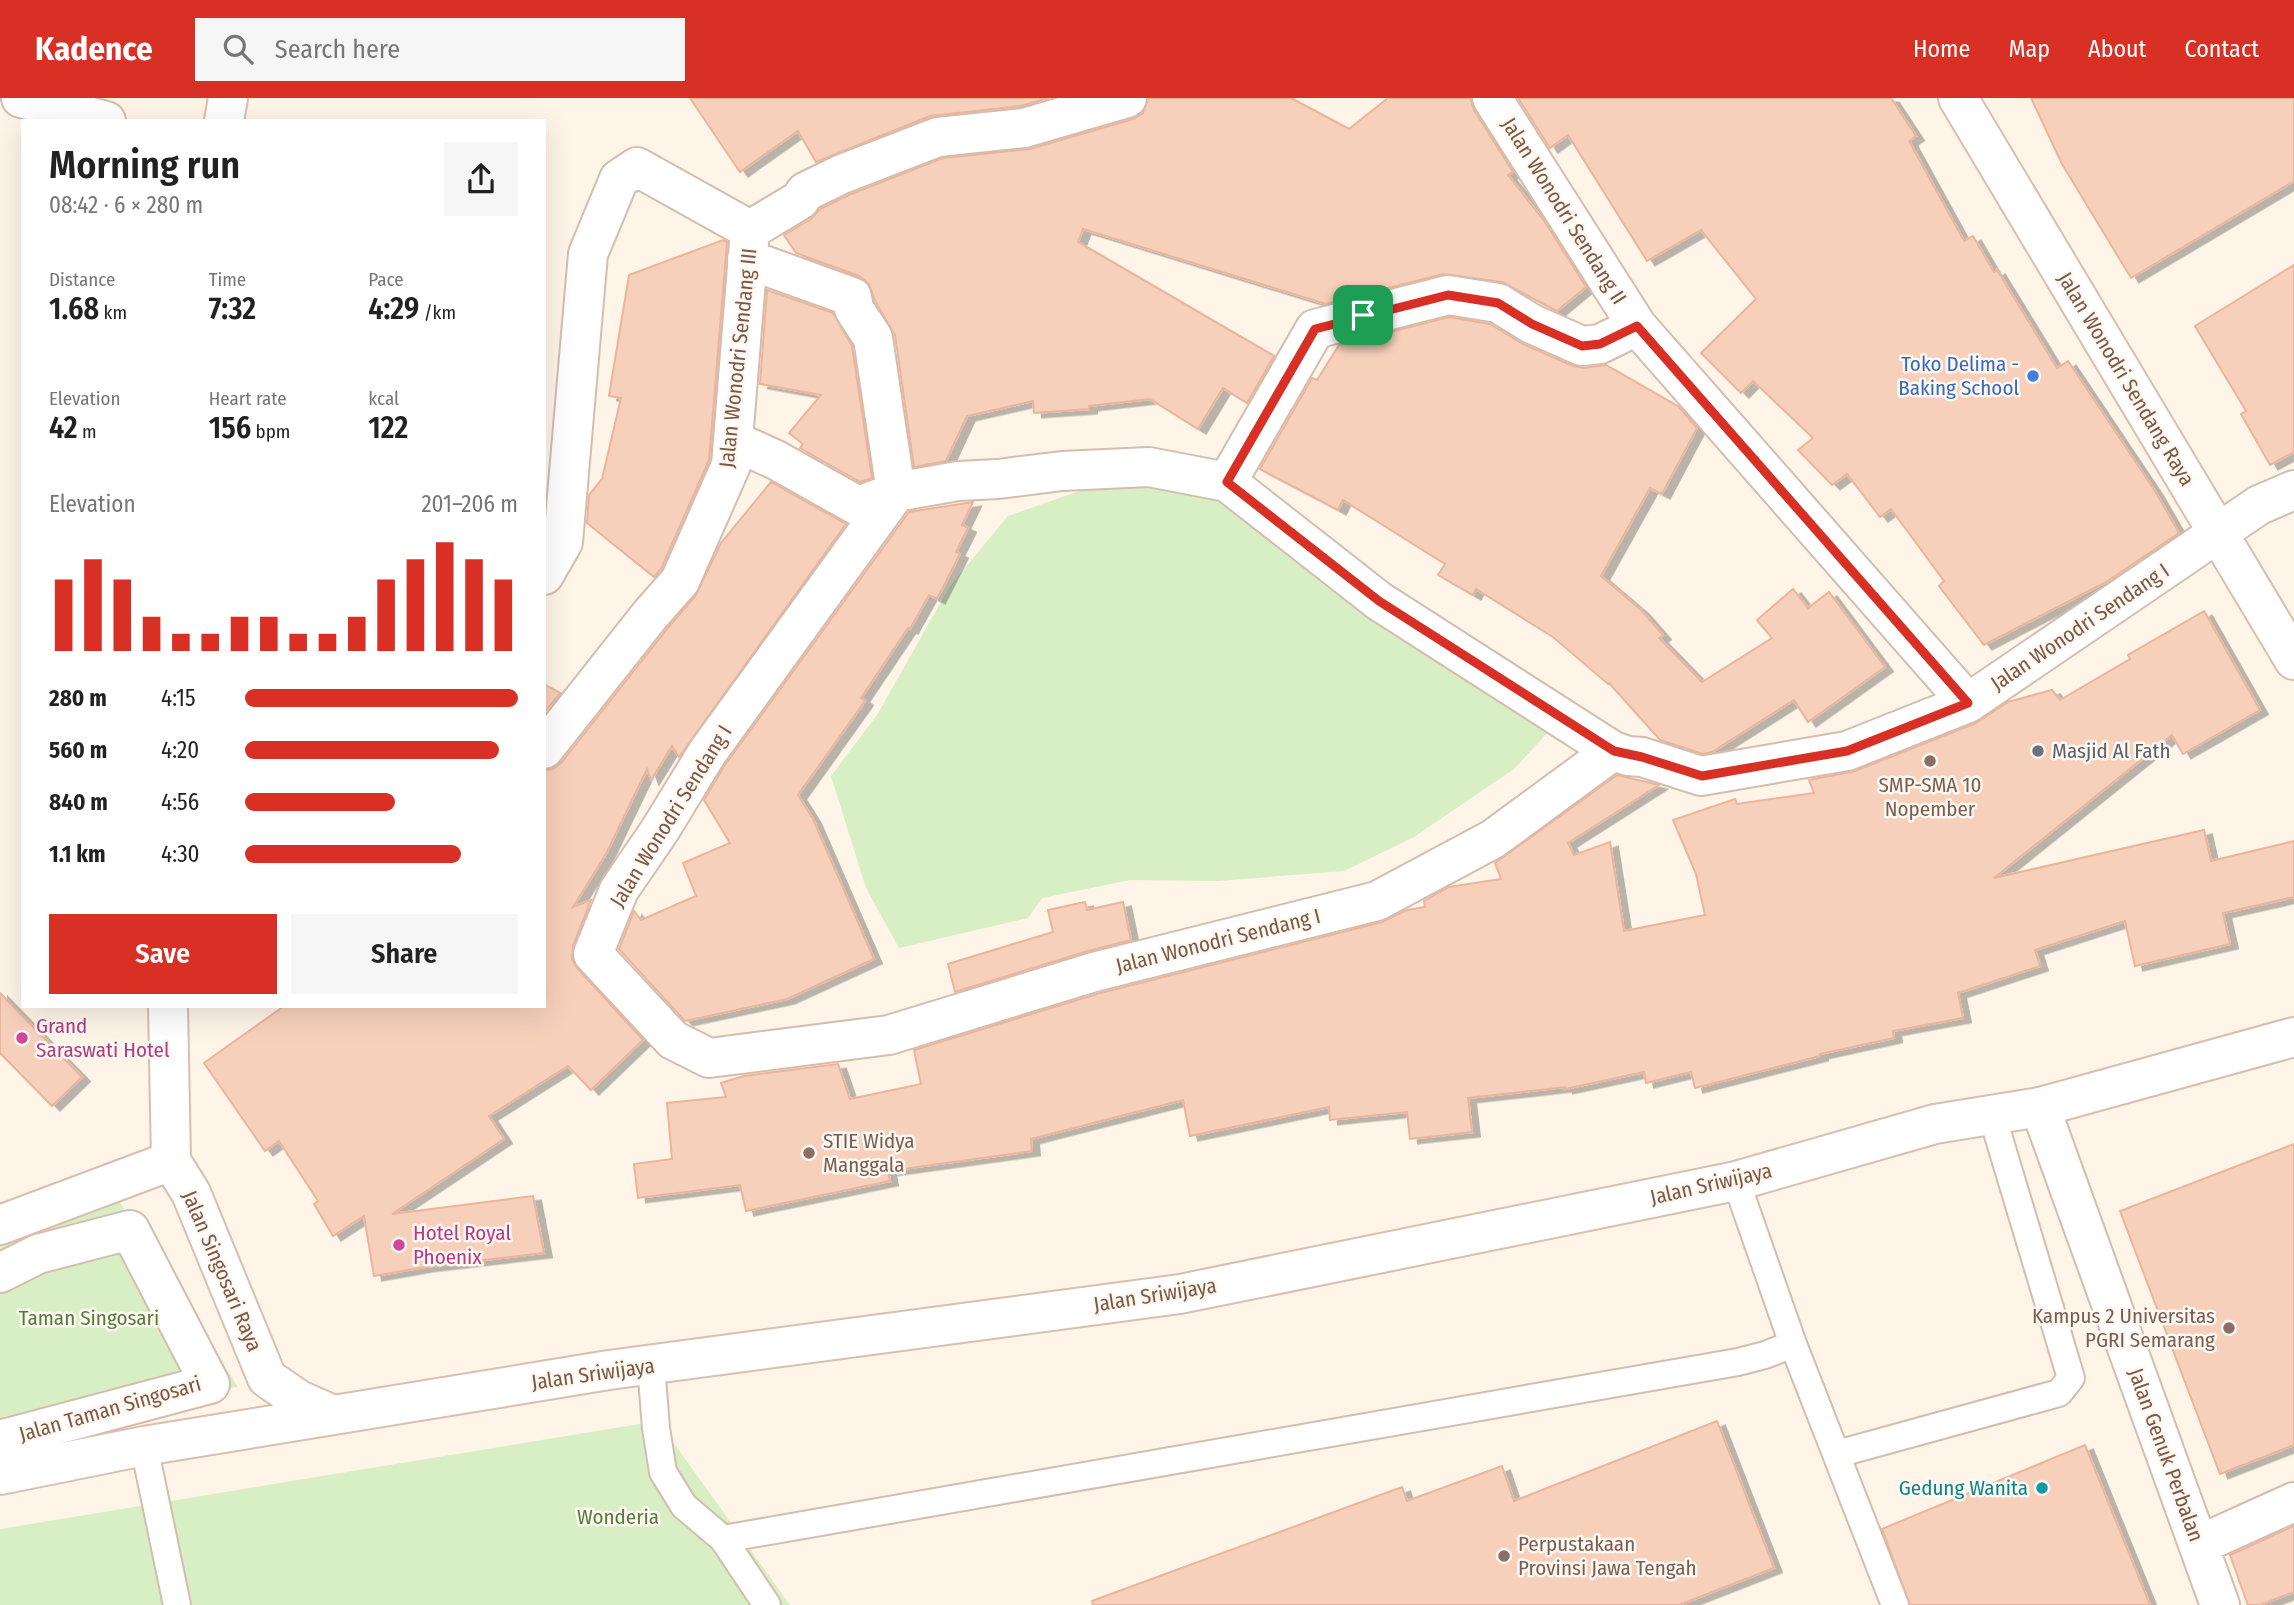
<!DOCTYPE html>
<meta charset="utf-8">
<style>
:root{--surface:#fff;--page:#f6f6f6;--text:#222;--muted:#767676;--accent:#d93025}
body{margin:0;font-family:"Fira Sans Condensed",sans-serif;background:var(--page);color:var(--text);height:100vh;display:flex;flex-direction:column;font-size:26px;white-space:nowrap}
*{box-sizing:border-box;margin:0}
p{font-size:23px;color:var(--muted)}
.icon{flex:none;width:38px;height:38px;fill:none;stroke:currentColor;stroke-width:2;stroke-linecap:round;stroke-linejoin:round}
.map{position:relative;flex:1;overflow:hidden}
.sheet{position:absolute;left:21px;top:21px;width:525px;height:889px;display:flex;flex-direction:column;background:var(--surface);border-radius:0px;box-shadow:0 7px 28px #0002}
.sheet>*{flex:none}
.pin{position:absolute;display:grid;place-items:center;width:60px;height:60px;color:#fff;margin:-30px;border-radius:14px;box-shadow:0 4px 10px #0006}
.round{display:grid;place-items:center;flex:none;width:74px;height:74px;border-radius:0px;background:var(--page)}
.overview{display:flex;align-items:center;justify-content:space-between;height:119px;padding:0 28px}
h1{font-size:38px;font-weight:600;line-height:52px}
.metrics{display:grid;grid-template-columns:repeat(3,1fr);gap:10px;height:119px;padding:7px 28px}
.metrics div{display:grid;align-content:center}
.metrics b{font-size:30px;font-weight:600}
.metrics small{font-size:19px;font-weight:400}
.metrics p{font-size:19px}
.chart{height:196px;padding:14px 28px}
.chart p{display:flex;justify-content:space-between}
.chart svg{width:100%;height:126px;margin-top:7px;stroke:var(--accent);stroke-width:6}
.cta{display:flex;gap:14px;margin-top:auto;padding:14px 28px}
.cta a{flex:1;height:80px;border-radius:0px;background:var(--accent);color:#fff;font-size:28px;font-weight:600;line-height:80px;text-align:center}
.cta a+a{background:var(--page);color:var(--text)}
ul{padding:0 28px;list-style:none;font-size:23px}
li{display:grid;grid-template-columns:112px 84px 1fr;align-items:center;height:52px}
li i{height:18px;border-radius:9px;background:var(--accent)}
header{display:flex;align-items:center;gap:42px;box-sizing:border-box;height:98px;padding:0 35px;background:var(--accent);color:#fff}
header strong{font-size:33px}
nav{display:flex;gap:38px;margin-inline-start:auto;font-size:24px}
.search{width:490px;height:63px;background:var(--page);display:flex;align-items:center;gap:18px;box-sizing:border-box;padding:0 24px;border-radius:0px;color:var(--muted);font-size:26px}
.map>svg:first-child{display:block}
</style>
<header>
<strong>Kadence</strong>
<div class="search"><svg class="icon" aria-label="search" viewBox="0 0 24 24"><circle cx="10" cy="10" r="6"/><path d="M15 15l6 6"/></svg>Search here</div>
<nav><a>Home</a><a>Map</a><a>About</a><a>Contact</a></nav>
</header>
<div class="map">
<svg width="2294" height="1507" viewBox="0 0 2294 1507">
<defs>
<filter id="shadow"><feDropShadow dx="8" dy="4.5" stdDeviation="0" flood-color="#0004"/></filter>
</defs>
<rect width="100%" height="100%" fill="#fef4e8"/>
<!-- green -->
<path fill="#d8eec4" d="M1184 383 1295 422 1562 619 1514 671 1414 739 1344 773 1218 783 1130 782 1042 800 1028 820 899 850 866 790 831 678 877 617 950 488 1008 418 1085 391Z
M119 1103 238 1289 0 1324V1143Z
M658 1323 790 1507H0V1431Z"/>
<!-- building -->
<path fill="#f7d0bc" stroke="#ebb49b" stroke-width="2" filter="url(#shadow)" d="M690 0H1049L1020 8 930 18 816 64 798 33 740 74Z
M1148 0H1291L1349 31 1388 0H1470L1474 12 1513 74 1508 77 1545 124 1586 189 1557 213 1502 184 1443 176 1326 206 1083 131 1078 144 1274 258 1247 305 1223 290 1198 331 1150 301 1089 308V311L1034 315 1033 303 967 318 946 363 914 369 895 237 875 203 869 186 859 178 796 155 784 137 811 121 820 111 851 96 943 60 1030 51 1133 21 1143 15Z
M1518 0H1891L1916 38 1909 43 1964 143 1973 138 1994 174 1997 172 2057 270 2068 263 2155 393 2179 435 2106 484 1984 547 1939 488 1944 483 1891 411 1880 419 1847 376 1832 387 1798 352 1813 340 1753 283 1741 295 1701 255 1756 201 1701 132 1647 163 1568 37 1550 50Z
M2031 0H2294V83L2131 180 2062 66Z
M723 142 727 144 709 362 661 471 654 479 587 425 589 397 602 381 621 300 609 298 629 177Z
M2294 167V354L2270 367 2241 316 2246 313 2195 228Z
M767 192 833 215 852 248 872 380 860 384 800 350 803 346 789 335 821 297 760 286Z
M1449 219 1490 226 1523 246 1573 268 1584 270 1606 267 1679 309 1697 330 1662 396 1650 390 1601 478 1641 512 1663 537 1659 540 1702 584 1772 540 1757 522 1793 491 1808 510 1829 494 1885 569 1808 624 1794 602 1712 654 1703 656 1660 642 1609 585 1608 586 1553 539 1476 491 1473 497 1438 477 1445 466 1343 402 1338 412 1260 371 1312 280 1317 282 1339 247Z
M771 384 846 426 679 659 672 648 651 682 647 671 606 756 573 809 591 802 573 848 572 861 577 870 643 942 591 992 568 968 489 1018 504 1041 392 1116 533 1098 544 1155 425 1169 374 1178 364 1118 333 1138 314 1106 318 1103 279 1043 265 1053 204 965 284 908H544V672L553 671 561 665 667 531 696 497 721 445Z
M973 404 962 427 968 430 956 454 960 456 937 501 929 497 910 531 908 530 861 600 865 603 798 697 813 721 874 861 787 901 685 923 619 851 634 813 641 822 696 798 683 765 730 745 704 702 725 667 909 414Z
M2204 513 2260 612 2183 656 2172 637 1994 780 2204 732 2211 763 2294 743V799L2223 815 2230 846 2135 868 2125 823 2035 852 2040 868 1958 895 1963 920 1893 933 1894 940 1820 956V958L1695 990 1691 974 1646 985 1644 974 1565 991V989L1468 1000 1472 1034 1410 1041 1407 1014 1330 1022 1329 1009 1190 1038 1183 1002 1031 1041 1032 1053 888 1073 890 1083 746 1113 740 1087 638 1100 634 1066 672 1061 667 1005 726 999 721 985 744 978 838 966 850 1001 921 986 914 952 1100 895 1382 824 1407 812 1425 809 1424 803 1449 789 1501 781 1495 765 1617 677 1659 687 1568 745 1574 757 1610 744 1624 833 1705 817 1696 776 1673 722 1735 701 1737 706 1814 695 1809 682 1855 673 1976 625 2008 604 2052 592 2060 602 2130 561 2128 557Z
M544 586 560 595 544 615Z
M1085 804 1087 812 1123 804 1131 842 1088 853 955 894 948 866 1053 834 1048 812Z
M0 895 82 979 52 1008 0 955Z
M2294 1046V1347L2220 1376 2120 1113Z
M1717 1323 1774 1470 1679 1507H1093L1092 1503 1402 1389 1407 1403 1502 1368 1514 1403Z
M2085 1347 2150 1507H1910L1882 1431Z
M2294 1428V1494L2260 1507H2248L2230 1457Z"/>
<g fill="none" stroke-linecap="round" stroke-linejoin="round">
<!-- lane casing -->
<g stroke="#d5bdae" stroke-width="30">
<path id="lane" d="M1793 1246 1895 1507
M651 1267 656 1330 663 1374 684 1408 723 1441 767 1507
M144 1348 177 1507
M1837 1356 2059 1295 2071 1280 1992 1017
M723 1441 1738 1264 1765 1257 1793 1246 1736 1083"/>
</g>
<!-- street casing -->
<g stroke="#d5bdae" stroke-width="42">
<path id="street" d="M21 0 106 23
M1492 0 1637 228 1968 605
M734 343 776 362 858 408 896 394 873 240 854 211 852 199 747 161
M1227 384 1315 231 1448 197 1498 205 1532 226 1582 248 1600 246 1637 228
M544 477 563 444 588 156 619 81 637 69 750 132
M544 651 650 517 680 483 731 367 750 132 800 102 805 94 842 76 938 39 1024 30 1127 0
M1613 653 1493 741 1377 803 1094 874 889 937 709 960 673 942 593 856 619 792 660 732 707 655 896 394 958 383 998 381 1062 373 1149 369 1227 384 1379 503 1613 653 1628 658 1642 659 1701 678 1847 653 1968 605 2259 407 2294 392
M2040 1009 2220 1507
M0 1175 38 1156 130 1132 210 1286 0 1342
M2199 1447 2294 1404"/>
</g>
<!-- secondary casing -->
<g stroke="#dabeae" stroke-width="42">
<path id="secondary" d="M1958 0 2294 562
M224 23 228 0
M168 908 171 1063 191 1095 267 1280 299 1302 333 1317
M0 1127 171 1063
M0 1377 144 1348 609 1272 1180 1196 1736 1083 1935 1026 2040 1009 2294 939"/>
</g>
<!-- lane -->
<use href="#lane" stroke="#fff" stroke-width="26"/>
<!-- street -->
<use href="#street" stroke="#fff" stroke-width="38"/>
<!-- secondary -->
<use href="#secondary" stroke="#fff" stroke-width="38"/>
</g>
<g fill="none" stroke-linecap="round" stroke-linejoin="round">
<!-- route casing -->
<g stroke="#fff" stroke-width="14">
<path id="route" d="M1448 197 1498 205 1532 226 1582 248 1600 246 1637 228 1968 605 1847 653 1702 678 1642 659 1614 653 1379 503 1227 384 1315 231Z"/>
</g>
<!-- route -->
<use href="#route" stroke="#d93025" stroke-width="9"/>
</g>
<!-- markers -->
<circle fill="#3f7fe0" stroke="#fff8f0" stroke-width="2.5" cx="2033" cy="278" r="7"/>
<circle fill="#6b7280" stroke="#fff8f0" stroke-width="2.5" cx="2038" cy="653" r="7"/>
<g fill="#8d6e63" stroke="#fff8f0" stroke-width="2.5">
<circle cx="1930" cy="663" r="7"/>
<circle cx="809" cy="1055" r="7"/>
<circle cx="2229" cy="1230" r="7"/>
<circle cx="1504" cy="1458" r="7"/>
</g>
<g fill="#d1479c" stroke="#fff8f0" stroke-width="2.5">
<circle cx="22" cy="940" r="7"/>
<circle cx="399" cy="1147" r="7"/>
</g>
<circle fill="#0f9aa8" stroke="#fff8f0" stroke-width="2.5" cx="2042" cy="1390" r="7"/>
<g text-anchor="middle" stroke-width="5" stroke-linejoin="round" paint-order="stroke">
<!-- street labels -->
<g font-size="21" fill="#7c5748" stroke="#fff8f0">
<text transform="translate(1564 113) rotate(58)" y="7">Jalan Wonodri Sendang II</text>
<text transform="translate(738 260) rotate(-84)" y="7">Jalan Wonodri Sendang III</text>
<text transform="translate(2126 281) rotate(59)" y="7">Jalan Wonodri Sendang Raya</text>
<text transform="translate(2080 529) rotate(-34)" y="7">Jalan Wonodri Sendang I</text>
<text transform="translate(671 718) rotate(-58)" y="7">Jalan Wonodri Sendang I</text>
<text transform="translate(1218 843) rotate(-14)" y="7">Jalan Wonodri Sendang I</text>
<text transform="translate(1711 1086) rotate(-13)" y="7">Jalan Sriwijaya</text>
<text transform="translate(222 1173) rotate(67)" y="7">Jalan Singosari Raya</text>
<text transform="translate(1155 1197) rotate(-9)" y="7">Jalan Sriwijaya</text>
<text transform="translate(593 1276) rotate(-8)" y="7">Jalan Sriwijaya</text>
<text transform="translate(110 1311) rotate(-16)" y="7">Jalan Taman Singosari</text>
<text transform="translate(2166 1357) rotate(70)" y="7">Jalan Genuk Perbalan</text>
</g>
<!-- shop labels -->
<g font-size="21" fill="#366cbe" stroke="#fff8f0" text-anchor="end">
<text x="2019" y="273">Toko Delima -<tspan x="2019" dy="24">Baking School</tspan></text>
</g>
<!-- worship labels -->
<g font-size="21" fill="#5b616d" stroke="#fff8f0" text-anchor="start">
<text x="2052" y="660">Masjid Al Fath</text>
</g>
<!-- education labels -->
<g font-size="21" fill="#785e54" stroke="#fff8f0" text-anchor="start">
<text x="1930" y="694" text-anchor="middle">SMP-SMA 10<tspan x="1930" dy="24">Nopember</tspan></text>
<text x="823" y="1050">STIE Widya<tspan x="823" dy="24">Manggala</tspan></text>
<text x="2215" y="1225" text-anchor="end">Kampus 2 Universitas<tspan x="2215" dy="24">PGRI Semarang</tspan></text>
<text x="1518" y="1453">Perpustakaan<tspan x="1518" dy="24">Provinsi Jawa Tengah</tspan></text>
</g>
<!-- hotel labels -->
<g font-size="21" fill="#b23c85" stroke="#fff8f0" text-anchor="start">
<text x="36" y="935">Grand<tspan x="36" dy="24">Saraswati Hotel</tspan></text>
<text x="413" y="1142">Hotel Royal<tspan x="413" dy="24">Phoenix</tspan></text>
</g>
<!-- park labels -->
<g font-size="21" fill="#537d3c" stroke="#fff8f0">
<text x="89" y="1227">Taman Singosari</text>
<text x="618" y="1426">Wonderia</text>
</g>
<!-- culture labels -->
<g font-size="21" fill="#0d838f" stroke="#fff8f0" text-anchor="end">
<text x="2028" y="1397">Gedung Wanita</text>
</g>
</g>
</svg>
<div class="pin" style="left:1363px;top:217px;background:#1e9e55"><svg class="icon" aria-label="arrive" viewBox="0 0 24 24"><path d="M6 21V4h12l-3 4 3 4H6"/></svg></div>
<section class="sheet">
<div class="overview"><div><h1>Morning run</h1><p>08:42 · 6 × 280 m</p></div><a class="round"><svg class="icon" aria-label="share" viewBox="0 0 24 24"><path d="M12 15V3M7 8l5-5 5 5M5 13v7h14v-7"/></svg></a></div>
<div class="metrics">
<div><p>Distance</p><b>1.68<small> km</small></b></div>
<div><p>Time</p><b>7:32</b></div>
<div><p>Pace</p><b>4:29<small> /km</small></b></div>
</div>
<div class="metrics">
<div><p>Elevation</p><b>42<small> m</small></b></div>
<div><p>Heart rate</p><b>156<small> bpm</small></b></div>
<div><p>kcal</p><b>122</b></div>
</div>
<div class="chart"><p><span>Elevation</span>201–206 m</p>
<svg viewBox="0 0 160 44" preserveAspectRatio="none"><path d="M5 44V19M15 44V12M25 44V19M35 44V32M45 44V38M55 44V38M65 44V32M75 44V32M85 44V38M95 44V38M105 44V32M115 44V19M125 44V12M135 44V6M145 44V12M155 44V19"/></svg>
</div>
<ul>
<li><b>280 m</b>4:15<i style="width:100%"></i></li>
<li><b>560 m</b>4:20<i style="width:93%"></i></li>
<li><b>840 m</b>4:56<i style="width:55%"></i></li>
<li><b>1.1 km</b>4:30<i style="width:79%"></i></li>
</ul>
<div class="cta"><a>Save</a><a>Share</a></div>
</section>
</div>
